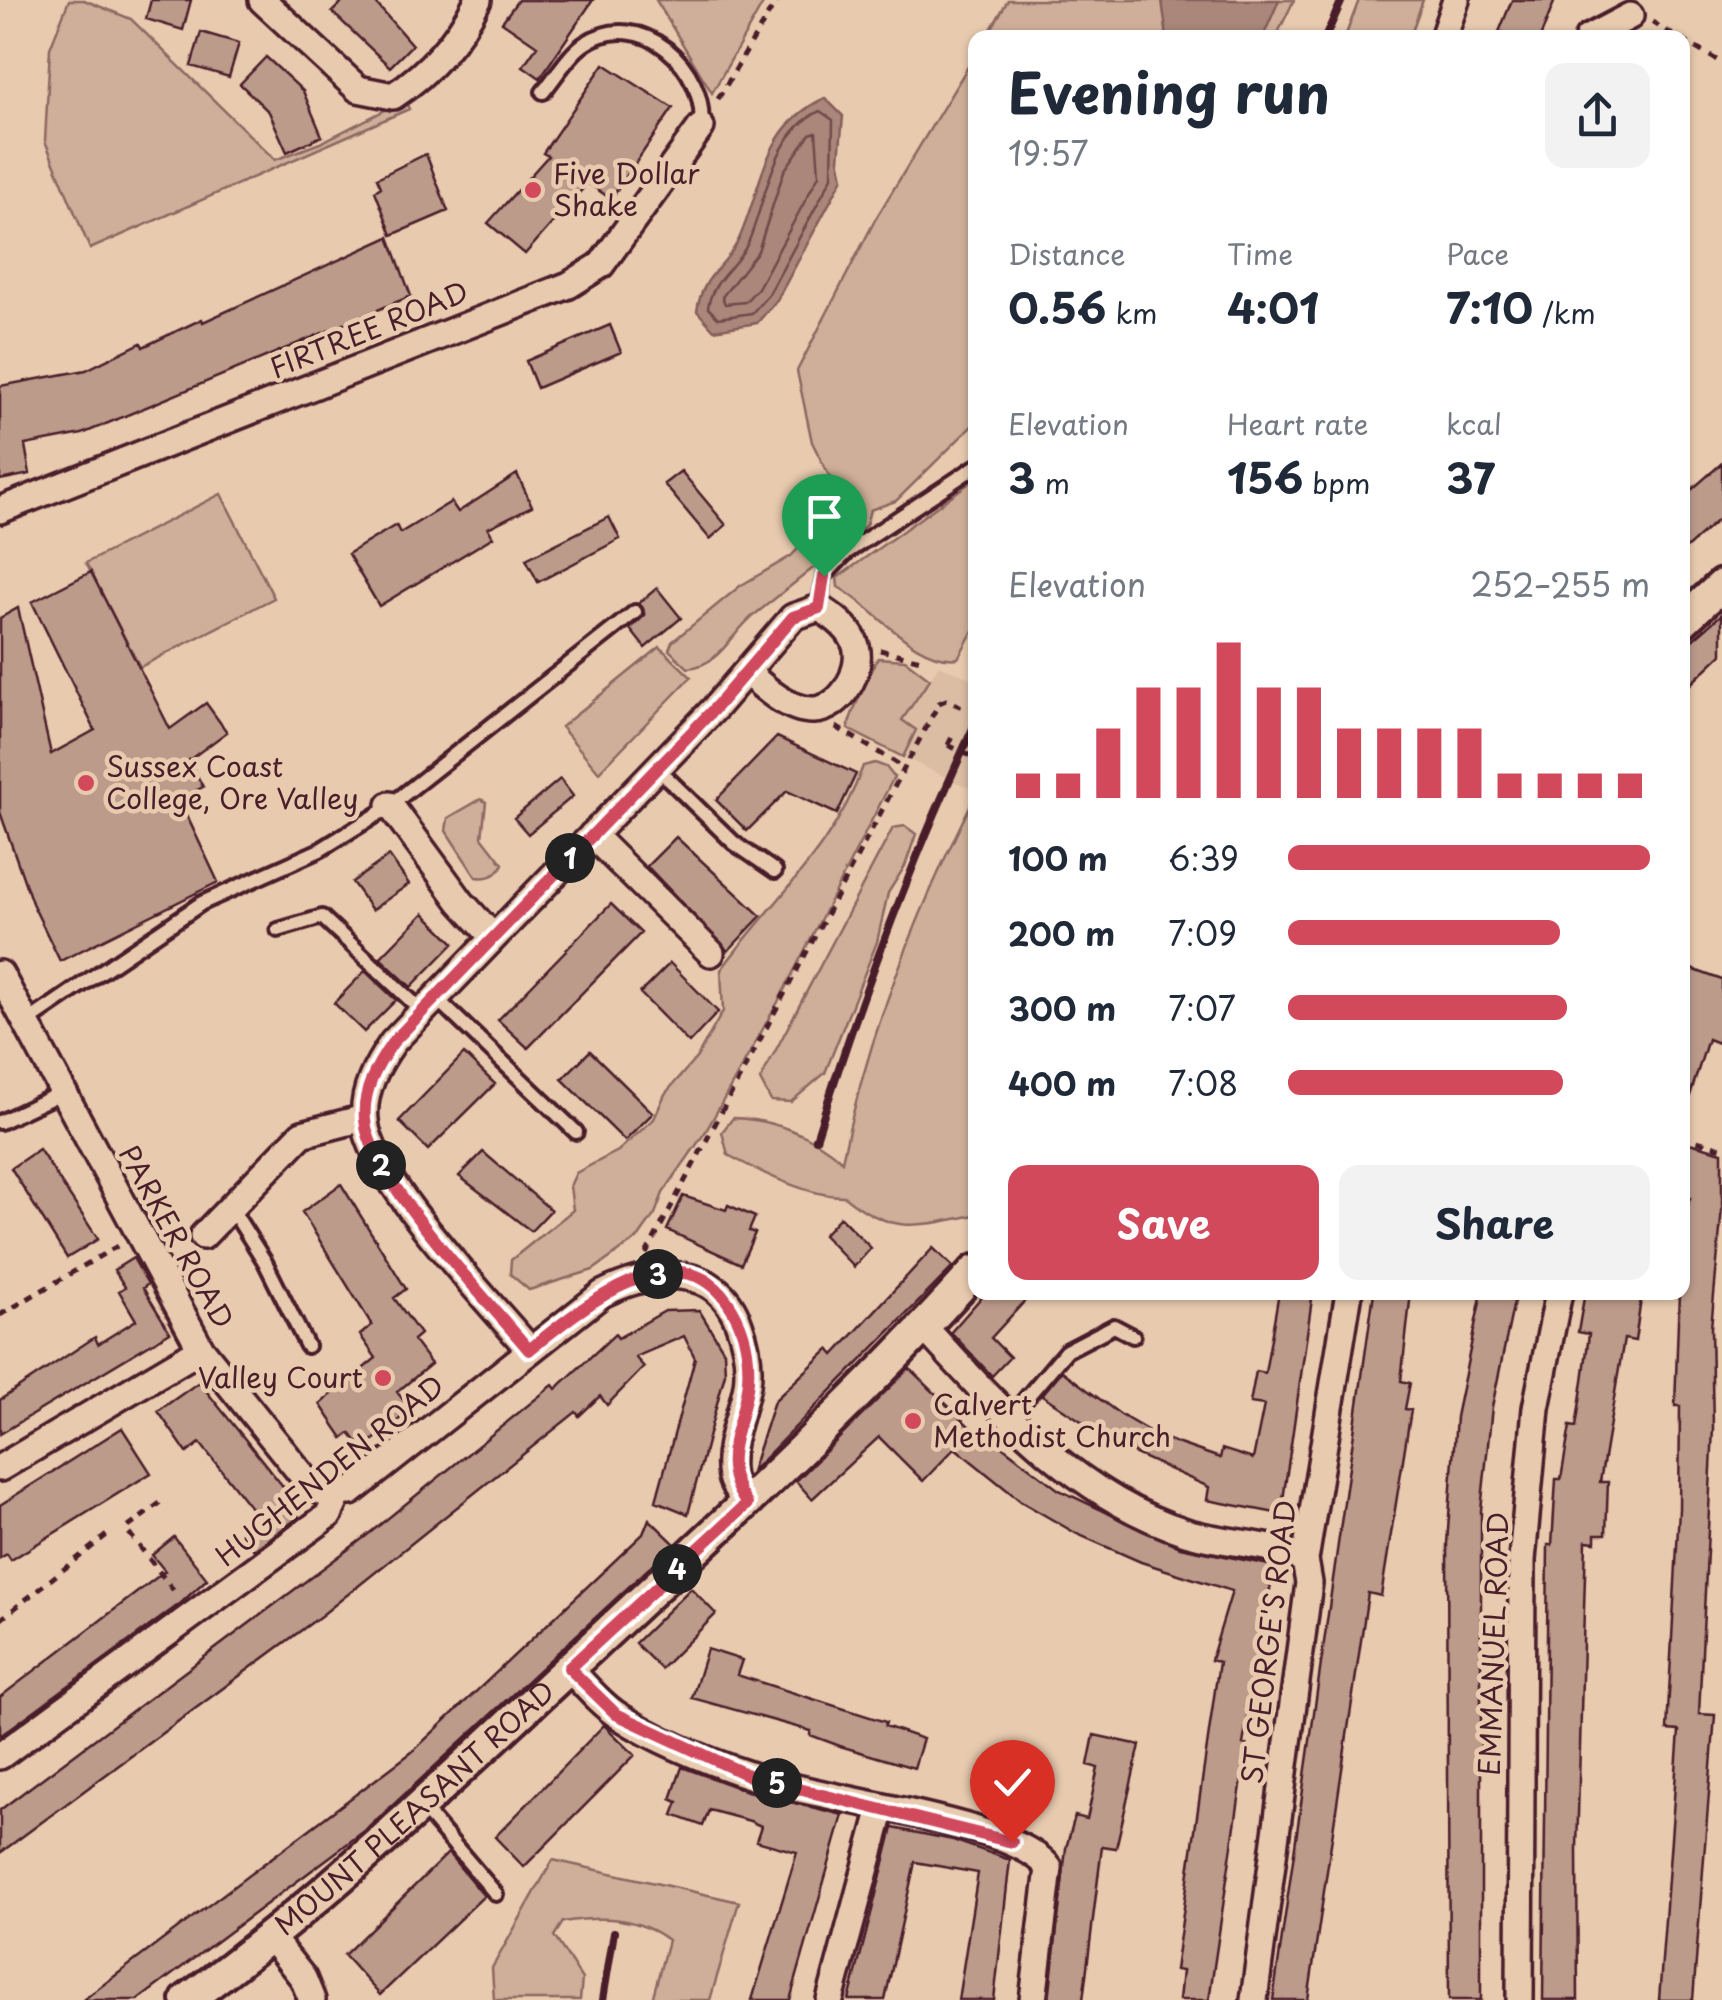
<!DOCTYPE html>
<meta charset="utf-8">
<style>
:root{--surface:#fff;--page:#f2f2f3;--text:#1f2937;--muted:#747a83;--accent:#d1495b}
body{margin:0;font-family:"Playpen Sans",sans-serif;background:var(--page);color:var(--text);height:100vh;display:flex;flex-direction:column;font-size:38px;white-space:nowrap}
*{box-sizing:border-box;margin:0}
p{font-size:32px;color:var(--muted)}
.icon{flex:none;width:55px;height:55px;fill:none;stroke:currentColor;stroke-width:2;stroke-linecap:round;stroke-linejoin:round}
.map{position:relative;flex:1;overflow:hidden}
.sheet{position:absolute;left:968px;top:30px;width:722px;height:1270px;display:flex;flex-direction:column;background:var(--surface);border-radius:20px;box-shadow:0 2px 8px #0004}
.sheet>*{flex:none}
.pin{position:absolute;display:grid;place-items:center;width:85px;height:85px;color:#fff;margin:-102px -42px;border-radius:50% 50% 50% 0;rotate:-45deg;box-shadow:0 0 10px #0007}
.pin .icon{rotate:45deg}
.km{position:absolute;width:50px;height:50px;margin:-25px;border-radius:50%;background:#222;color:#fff;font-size:28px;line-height:50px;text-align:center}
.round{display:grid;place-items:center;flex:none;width:105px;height:105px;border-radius:20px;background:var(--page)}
.head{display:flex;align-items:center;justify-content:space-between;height:170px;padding:0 40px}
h1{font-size:55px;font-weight:700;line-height:75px}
.figures{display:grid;grid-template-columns:repeat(3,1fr);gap:15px;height:170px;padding:10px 40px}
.figures div{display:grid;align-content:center}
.figures b{font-size:42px;font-weight:700}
.figures small{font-size:28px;font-weight:400}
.figures p{font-size:28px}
.chart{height:280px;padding:20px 40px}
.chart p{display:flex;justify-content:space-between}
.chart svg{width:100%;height:180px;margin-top:10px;stroke:var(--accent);stroke-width:6}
.cta{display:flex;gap:20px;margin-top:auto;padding:20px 40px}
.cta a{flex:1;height:115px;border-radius:20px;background:var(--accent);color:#fff;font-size:40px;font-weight:700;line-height:115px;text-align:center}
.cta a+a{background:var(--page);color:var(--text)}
ul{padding:0 40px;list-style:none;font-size:32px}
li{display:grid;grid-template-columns:160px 120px 1fr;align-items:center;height:75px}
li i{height:25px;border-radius:12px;background:var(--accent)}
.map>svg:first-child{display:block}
</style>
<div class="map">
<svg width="1722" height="2000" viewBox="0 0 1722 2000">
<rect width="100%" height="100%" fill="#e8cbaf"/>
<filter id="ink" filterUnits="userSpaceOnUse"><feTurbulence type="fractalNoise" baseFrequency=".01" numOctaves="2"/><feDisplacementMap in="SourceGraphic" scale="20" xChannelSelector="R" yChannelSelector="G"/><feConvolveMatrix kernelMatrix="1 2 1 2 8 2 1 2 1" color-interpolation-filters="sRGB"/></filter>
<g filter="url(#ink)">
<!-- built -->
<path fill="#dbbda4" d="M939 665 975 680V791L903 757 916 730 902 721Z"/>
<!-- green -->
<path fill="#cfaf99" stroke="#8c6762" stroke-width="2.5" d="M69 0H84L131 19 275 160 320 143 405 100 409 109 90 249 45 141 50 48Z
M656 0H765L712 93Z
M1008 0H1294L1276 37 986 38Z
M1359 0H1423L1410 37H1345Z
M975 55V423L896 501 870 510 866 525C829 556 792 585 754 615 732 632 721 665 688 668L669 650 672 642 740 586 791 556 817 529 847 511 812 442 797 371 876 218Z
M975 479V627L958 658C915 664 875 607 838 587L837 578Z
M221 494 274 598 140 667 86 563Z
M660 647 691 677 599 772 561 727Z
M878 658 905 660 930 679 902 720 916 730 903 757 848 729C848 719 872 668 878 658Z
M875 763 886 767 894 777 778 1002 706 1131 663 1193 655 1214 638 1238 593 1270 529 1290 510 1274 511 1260 573 1210 570 1186 576 1173 618 1151 654 1119 665 1094 697 1057 723 1011 721 970C770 903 835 848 863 766Z
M975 796V1215C918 1226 893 1236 844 1196 809 1197 758 1171 728 1155L722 1132 733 1118C770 1119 815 1135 842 1161 868 1035 917 911 975 796Z
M481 799 486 802 482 837 503 864C497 876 488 879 476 877L446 831 448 818Z
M905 826 916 834 905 866 888 893 877 942 825 1073 791 1102 771 1101 760 1080 893 828Z
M553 1860 739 1902 710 2000H652L668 1940C636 1916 602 1916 563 1922L554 1936 582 1979 580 2000H494L492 1968Z"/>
<!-- water -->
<path fill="#aa877a" stroke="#845d5a" stroke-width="2.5" d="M1162 0H1279L1263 37 1167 38Z
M825 98 843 116 839 159 843 178 777 300 757 323 714 330 697 311C703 272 725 269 739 239 764 183 762 127 825 98Z"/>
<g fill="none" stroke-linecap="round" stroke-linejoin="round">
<!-- shore -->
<path stroke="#70494b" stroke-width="2.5" d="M820 111 833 120 832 177 769 294 752 313 718 318 708 308C711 280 737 267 748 243 767 199 771 134 820 111Z
M816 132 819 175 758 288 745 302 725 304 722 297 758 251 784 171 810 134Z"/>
</g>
<!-- building -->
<path fill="#bc9b8b" stroke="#4a1f2b" stroke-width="2.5" d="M151 0H191L183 30 146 19Z
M344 0H373L412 45 390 67 332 12Z
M518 0H593L540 78 523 66 537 46 502 22Z
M1512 0H1555L1540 38 1499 32Z
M201 32 239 43 229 77 191 66Z
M266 57 303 91 322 136 287 152 269 112 240 84Z
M604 64 673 108 611 199 588 183 525 254 488 223 548 156 543 153Z
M426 154 448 211 392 235 375 191 381 187 377 178Z
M389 237 411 296 82 434 25 445 30 474 0 480V386L86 370 141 343 143 347 202 319 203 322Z
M610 325 621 352 537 388 526 361Z
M1722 463V516L1682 552V498Z
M681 471 726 525 710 539 664 484Z
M517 474 532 506 488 528 493 537 379 606 348 554 396 525 400 533 451 502 458 512Z
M609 517 620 539 538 582 526 559Z
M91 572 170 729 206 703 227 732 189 760 203 787 179 799 218 882 60 961 32 903 0 812V618L18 608 51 754 95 730 32 602Z
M657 588 681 618 645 648 630 629 645 615 639 603Z
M1722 614V654L1682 692V649Z
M777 737 856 774 837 814 787 791 747 831 716 800Z
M560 779 573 796 528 834 514 818Z
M676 837 761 916 728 951 647 866Z
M389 856 409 884 372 910 352 882Z
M611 904 641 933 528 1048 498 1020Z
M424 913 454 943 411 987 380 958Z
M670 963 718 1012 689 1043 640 993Z
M1689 968 1722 980V1028L1718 1043 1708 1039 1687 1105 1682 1104V991Z
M365 971 396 1000 364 1032 334 1003Z
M590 1051 653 1113 625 1141 562 1079Z
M464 1054 495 1084 428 1150 399 1121Z
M1682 1141 1722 1152V1208L1711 1328 1713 1428 1699 1714 1715 1715 1693 2000H1659L1679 1731 1667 1730 1679 1509 1680 1406H1675L1679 1292H1682V1224L1690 1198 1682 1197Z
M39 1149 98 1239 67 1258 11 1168Z
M483 1152 551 1210 531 1231 459 1176Z
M341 1184 406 1289 394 1298 420 1334 413 1340 431 1364 397 1392 411 1410 362 1449 350 1433 343 1438 320 1404 376 1358 360 1335 372 1325 302 1212Z
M683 1196 726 1210 728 1205 755 1217 749 1231 755 1233 741 1264 667 1230Z
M840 1217 871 1248 854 1267 823 1235Z
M933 1248 953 1267 751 1472 774 1401 829 1349 834 1355Z
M133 1258 148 1284 143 1288 170 1332 0 1434V1400L95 1337 98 1344 136 1320 119 1291 125 1287 114 1270Z
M986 1292H1033L991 1338 1010 1357 992 1376 951 1332Z
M1279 1292H1313L1281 1514 1207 1500 1209 1487 1122 1448 1042 1395 1062 1371 1121 1415 1159 1437 1220 1458 1222 1449 1253 1459 1264 1405 1250 1403 1256 1371 1265 1373Z
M1374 1292H1411L1401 1381 1410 1383 1405 1409 1411 1410 1381 1596 1368 1593 1308 2000H1273Z
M1482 1292H1516L1492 1407 1481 1510V2000H1449L1447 1544 1456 1417Z
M1585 1292H1642L1635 1341 1624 1339 1600 1482H1608L1606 1534H1595V1542L1586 1541 1577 1849 1578 2000H1543L1548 1545H1552L1556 1479H1561L1570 1426 1576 1427 1583 1381 1589 1334 1578 1332Z
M699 1310 724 1351 725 1373 688 1514 656 1501 695 1358 684 1336 635 1357 644 1367 607 1405 600 1396 579 1416 576 1412 322 1615 0 1853V1810L366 1536 553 1385 556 1389 615 1334 618 1338 665 1311Z
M909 1368 977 1434 981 1430 1059 1490 1180 1547 1274 1566 1243 1744 1247 1745 1209 2000H1179L1182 1971 1175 1970 1219 1662 1211 1660 1232 1591 1141 1562 1077 1534 1022 1502 955 1448 923 1481 879 1437 812 1499 796 1481Z
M199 1382 298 1505 293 1509 299 1517 254 1550 241 1533 259 1518 200 1443 187 1453 158 1411Z
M122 1428 151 1473 11 1560 7 1554 0 1558V1505Z
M649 1519 675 1544 367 1829 138 2000H83L412 1752 643 1534Z
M174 1537 207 1579 181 1603 0 1736V1697L165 1571 152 1555Z
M691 1588 716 1614 661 1669 635 1643Z
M707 1649 742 1660 737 1675 886 1722 885 1726 923 1739 914 1768 840 1746 810 1735 811 1731 692 1698Z
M604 1725 635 1755 524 1867 495 1837Z
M1094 1735 1140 1745 1116 1848 1102 1846 1083 2000H1049L1066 1848 1075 1816 1087 1819 1098 1768 1088 1765Z
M995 1757 1051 1770 1043 1801 987 1788Z
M682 1767 747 1791 843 1815 790 2000H752L797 1852 756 1841 761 1826 750 1821 709 1810 703 1826 673 1815 678 1802 671 1799Z
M893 1828 953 1840 1010 1860 994 2000H958L978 1873 915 1862 885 2000H849Z
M448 1853 484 1896 380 1995 344 1955Z"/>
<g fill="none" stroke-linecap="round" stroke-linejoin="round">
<!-- service casing -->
<g stroke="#4a1f2b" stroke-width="20">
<path id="service" d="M543 92C555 78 568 55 584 44 641 5 708 69 701 127
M819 608 824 576 847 552 975 467
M657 768 734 843 775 871
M278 930 322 917 423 1012
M437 999 576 1132
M27 1022 202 903 320 850 383 811 635 612
M0 1122 63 1092
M231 1208 265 1262 307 1346
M1010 1417 1066 1351 1114 1326 1133 1336
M422 1807 496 1894"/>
</g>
<!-- minor casing -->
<g stroke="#4a1f2b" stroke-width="32">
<path id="minor" d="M262 0 358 89 393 96C430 72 458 40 478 0
M1443 38 1456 0
M1588 38 1630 16
M0 510 569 285 601 265 701 127
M390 805 461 902 493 937
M592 835 711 953
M0 974 201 1349 307 1481 324 1493 351 1492 602 1294C651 1270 717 1260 739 1324 746 1343 750 1365 747 1385 742 1414 725 1448 731 1477 733 1487 742 1496 747 1504
M203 1236 302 1134 364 1118
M924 1327C999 1409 1078 1498 1186 1532 1224 1544 1270 1542 1305 1560
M529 1349C489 1301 369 1178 365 1120 362 1091 377 1065 393 1042L715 708 793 617 819 608C833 616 851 629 856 646 863 671 841 709 814 710 789 711 764 688 747 672
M0 1468 201 1349
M569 1668C584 1684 600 1704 619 1716 659 1742 707 1761 752 1776 814 1799 1017 1821 1049 1868L1033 2000
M0 1756 329 1515 338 1495
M272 1939 303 1978 312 2000
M830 2000 882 1808
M1254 2000 1309 1583 1305 1560 1349 1292
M1520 2000 1522 1560 1536 1408 1559 1292"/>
</g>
<!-- tertiary casing -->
<g stroke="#4a1f2b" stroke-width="38">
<g id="tertiary">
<path d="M1682 622 1722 585"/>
<path id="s1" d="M187 2000C325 1900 445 1783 569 1668 708 1538 848 1412 975 1271"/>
</g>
</g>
<!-- path -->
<path stroke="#4a1f2b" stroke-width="5" stroke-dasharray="8 8" stroke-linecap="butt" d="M1652 22 1678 38
M1682 40 1722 63
M718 99 777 0
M880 650 921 660
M836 727 905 768
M948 745 954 733
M1682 1137 1722 1148
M646 1254 939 703 946 700 962 707
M0 1315 119 1245
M160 1503 126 1529 178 1596
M0 1620 108 1534"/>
<!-- service -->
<use href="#service" stroke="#e8cbaf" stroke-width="12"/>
<!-- minor -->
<use href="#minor" stroke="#e8cbaf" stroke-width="25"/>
<!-- tertiary -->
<use href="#tertiary" stroke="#e8cbaf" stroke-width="30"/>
<!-- rail -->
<path stroke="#4a1f2b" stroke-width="8" d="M1325 38 1342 0
M816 1139C861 995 911 861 975 724
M603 2000 614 1932"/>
<!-- path-bridge -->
<path stroke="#4a1f2b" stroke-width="5" stroke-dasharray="8 8" stroke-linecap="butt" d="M948 745 975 758"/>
</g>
</g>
<g fill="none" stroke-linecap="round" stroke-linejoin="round" filter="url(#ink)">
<!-- route casing -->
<g stroke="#fff" stroke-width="20">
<path id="route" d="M824 576 819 608 793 617 715 708 393 1042C377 1065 362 1091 365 1120 369 1178 489 1301 529 1350 575 1313 675 1227 727 1301 743 1324 750 1352 748 1380 744 1429 714 1459 747 1504L569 1668 616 1714 754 1778 1012 1842"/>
</g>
<!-- route -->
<use href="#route" stroke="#d1495b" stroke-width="12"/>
</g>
<!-- markers -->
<g fill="#d1495b" stroke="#e8cbaf" stroke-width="4">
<circle cx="533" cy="190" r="10"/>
<circle cx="86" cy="783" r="10"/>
<circle cx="383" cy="1378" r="10"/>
<circle cx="913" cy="1421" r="10"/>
</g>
<g text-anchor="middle" stroke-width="9" stroke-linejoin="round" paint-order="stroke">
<!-- poi labels -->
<g font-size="28" fill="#4a1f2b" stroke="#e8cbaf" text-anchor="start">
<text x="553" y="184">Five Dollar<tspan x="553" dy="32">Shake</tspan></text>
<text x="106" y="777">Sussex Coast<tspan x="106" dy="32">College, Ore Valley</tspan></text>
<text x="363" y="1388" text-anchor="end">Valley Court</text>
<text x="933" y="1415">Calvert<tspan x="933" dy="32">Methodist Church</tspan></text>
</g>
<!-- street labels -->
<g font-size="28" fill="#4a1f2b" stroke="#e8cbaf">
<text transform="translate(369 330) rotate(-22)" y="10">FIRTREE ROAD</text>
<text transform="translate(176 1237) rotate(61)" y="10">PARKER ROAD</text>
<text transform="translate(330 1471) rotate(-39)" y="10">HUGHENDEN ROAD</text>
<text transform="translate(1269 1642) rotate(-83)" y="10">ST GEORGE'S ROAD</text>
<text transform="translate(1494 1644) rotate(-88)" y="10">EMMANUEL ROAD</text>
<text dy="10" stroke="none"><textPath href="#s1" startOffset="298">MOUNT PLEASANT ROAD</textPath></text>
</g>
</g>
</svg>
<div class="pin" style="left:824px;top:576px;background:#1e9e55"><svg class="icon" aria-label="arrive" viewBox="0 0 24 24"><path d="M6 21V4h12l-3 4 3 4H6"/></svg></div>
<div class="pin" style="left:1012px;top:1842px;background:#d93025"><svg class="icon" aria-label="check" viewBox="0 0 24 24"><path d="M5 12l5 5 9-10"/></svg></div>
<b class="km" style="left:570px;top:858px">1</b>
<b class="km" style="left:381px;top:1165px">2</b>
<b class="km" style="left:658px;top:1274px">3</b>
<b class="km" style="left:677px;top:1569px">4</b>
<b class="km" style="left:777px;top:1783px">5</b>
<section class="sheet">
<div class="head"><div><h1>Evening run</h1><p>19:57</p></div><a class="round"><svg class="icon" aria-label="share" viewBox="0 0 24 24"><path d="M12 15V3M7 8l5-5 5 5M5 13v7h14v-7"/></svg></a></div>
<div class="figures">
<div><p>Distance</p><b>0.56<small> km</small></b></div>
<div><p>Time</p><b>4:01</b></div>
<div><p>Pace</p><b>7:10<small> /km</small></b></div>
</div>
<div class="figures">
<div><p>Elevation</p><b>3<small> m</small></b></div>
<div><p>Heart rate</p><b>156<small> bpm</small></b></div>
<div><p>kcal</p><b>37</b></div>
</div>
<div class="chart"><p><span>Elevation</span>252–255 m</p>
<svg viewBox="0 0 160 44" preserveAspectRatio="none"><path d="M5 44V38M15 44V38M25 44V27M35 44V17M45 44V17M55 44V6M65 44V17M75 44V17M85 44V27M95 44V27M105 44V27M115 44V27M125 44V38M135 44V38M145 44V38M155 44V38"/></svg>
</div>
<ul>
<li><b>100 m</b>6:39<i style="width:100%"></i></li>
<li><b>200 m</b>7:09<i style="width:75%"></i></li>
<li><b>300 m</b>7:07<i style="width:77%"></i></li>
<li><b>400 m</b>7:08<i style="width:76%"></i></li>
</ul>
<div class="cta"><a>Save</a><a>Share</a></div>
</section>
</div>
